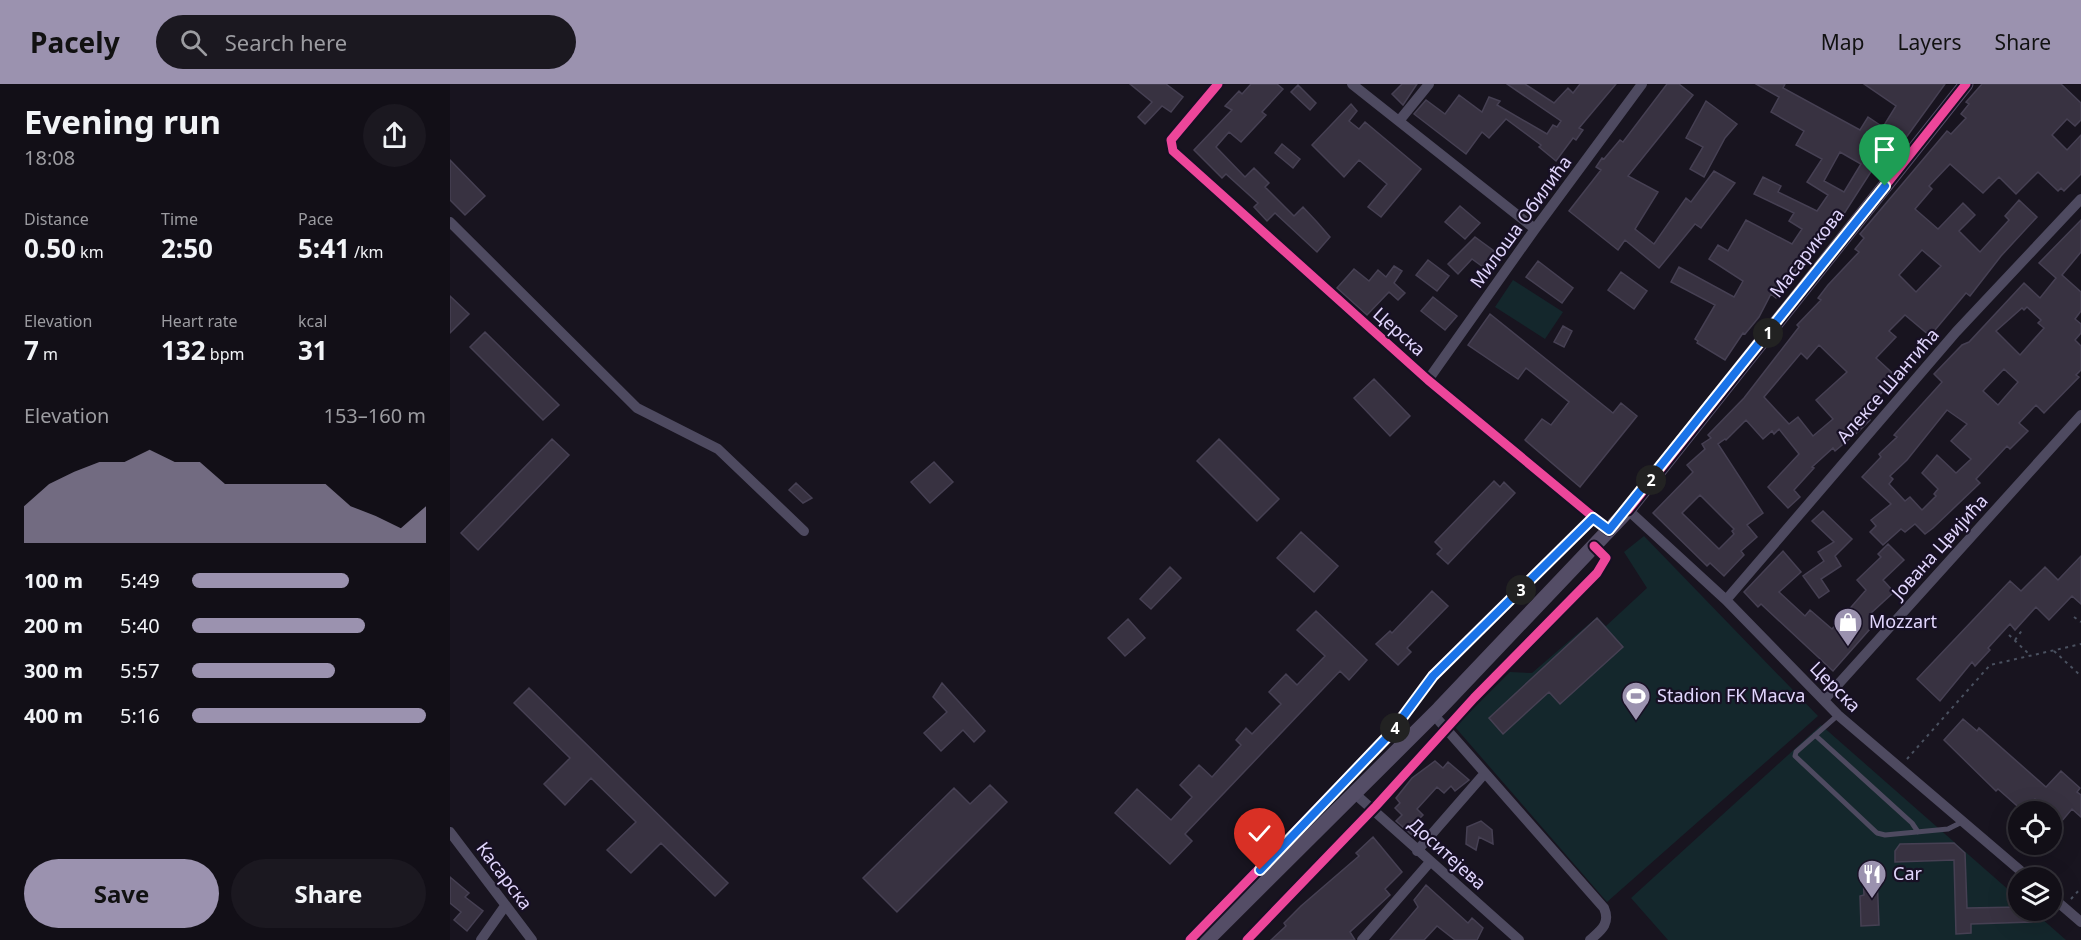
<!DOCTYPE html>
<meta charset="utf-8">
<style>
:root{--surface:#120f17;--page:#1b1820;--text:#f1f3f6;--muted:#9c9ca1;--line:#312f36;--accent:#9b92af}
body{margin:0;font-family:"Noto Sans",sans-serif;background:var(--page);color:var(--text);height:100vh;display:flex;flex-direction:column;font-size:22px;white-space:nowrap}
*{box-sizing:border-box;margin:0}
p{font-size:20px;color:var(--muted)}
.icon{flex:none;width:33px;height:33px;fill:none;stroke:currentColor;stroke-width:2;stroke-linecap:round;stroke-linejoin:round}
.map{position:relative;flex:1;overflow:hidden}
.panel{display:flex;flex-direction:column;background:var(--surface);width:450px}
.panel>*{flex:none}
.buttons{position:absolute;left:1558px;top:717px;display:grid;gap:12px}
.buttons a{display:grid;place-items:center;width:54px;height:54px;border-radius:50%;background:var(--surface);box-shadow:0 6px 24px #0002,0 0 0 2px var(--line);font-size:30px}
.pin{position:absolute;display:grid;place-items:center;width:51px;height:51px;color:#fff;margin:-62px -26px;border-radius:50% 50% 50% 0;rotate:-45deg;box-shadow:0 0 6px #0007}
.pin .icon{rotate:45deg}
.km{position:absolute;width:30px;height:30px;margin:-15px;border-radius:50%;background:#222;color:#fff;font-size:16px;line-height:30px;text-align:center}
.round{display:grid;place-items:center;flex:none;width:63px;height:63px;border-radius:32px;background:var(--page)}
.overview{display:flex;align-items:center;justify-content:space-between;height:102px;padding:0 24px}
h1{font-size:33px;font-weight:700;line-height:45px}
.metrics{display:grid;grid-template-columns:repeat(3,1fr);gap:9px;height:102px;padding:6px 24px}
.metrics div{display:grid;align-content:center}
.metrics b{font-size:26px;font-weight:700}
.metrics small{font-size:16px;font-weight:400}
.metrics p{font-size:16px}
.chart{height:168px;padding:12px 24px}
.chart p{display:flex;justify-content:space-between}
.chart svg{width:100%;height:108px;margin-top:6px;fill:var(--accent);opacity:.7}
.cta{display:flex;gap:12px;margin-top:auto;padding:12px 24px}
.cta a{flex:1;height:69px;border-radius:36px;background:var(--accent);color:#111;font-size:24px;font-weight:700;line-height:69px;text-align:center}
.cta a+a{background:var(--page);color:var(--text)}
ul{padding:0 24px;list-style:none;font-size:20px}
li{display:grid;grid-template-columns:96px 72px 1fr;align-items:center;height:45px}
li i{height:15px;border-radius:8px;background:var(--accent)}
header{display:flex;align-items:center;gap:36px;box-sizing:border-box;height:84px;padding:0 30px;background:var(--accent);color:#111}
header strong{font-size:28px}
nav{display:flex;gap:33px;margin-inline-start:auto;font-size:21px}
.search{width:420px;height:54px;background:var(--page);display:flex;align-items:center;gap:15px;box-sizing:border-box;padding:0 21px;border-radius:33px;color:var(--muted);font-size:22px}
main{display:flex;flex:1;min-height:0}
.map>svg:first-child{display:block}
</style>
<header>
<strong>Pacely</strong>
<div class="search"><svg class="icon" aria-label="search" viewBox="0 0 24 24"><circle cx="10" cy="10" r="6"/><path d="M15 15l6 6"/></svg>Search here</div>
<nav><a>Map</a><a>Layers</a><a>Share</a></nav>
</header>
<main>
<section class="panel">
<div class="overview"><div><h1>Evening run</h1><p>18:08</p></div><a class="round"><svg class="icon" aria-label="share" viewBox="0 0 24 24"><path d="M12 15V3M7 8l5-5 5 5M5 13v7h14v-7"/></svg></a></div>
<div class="metrics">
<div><p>Distance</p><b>0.50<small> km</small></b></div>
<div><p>Time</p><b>2:50</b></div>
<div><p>Pace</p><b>5:41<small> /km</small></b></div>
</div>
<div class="metrics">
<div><p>Elevation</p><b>7<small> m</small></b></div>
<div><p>Heart rate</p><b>132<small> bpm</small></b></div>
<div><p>kcal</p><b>31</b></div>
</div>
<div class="chart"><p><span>Elevation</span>153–160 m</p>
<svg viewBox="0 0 160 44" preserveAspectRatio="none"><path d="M0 44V29L10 20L20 15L30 11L40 11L50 6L60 11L70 11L80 20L90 20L100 20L110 20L120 20L130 29L140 33L150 38L160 29V44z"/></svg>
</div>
<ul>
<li><b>100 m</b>5:49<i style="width:67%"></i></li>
<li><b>200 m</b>5:40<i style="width:74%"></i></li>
<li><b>300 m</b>5:57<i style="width:61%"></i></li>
<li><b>400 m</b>5:16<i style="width:100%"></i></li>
</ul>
<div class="cta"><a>Save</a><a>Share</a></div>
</section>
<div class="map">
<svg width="1631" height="856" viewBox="0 0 1631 856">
<rect width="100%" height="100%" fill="#18141f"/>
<!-- green -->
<path fill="#14272c" d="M1063 196 1113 228 1095 255 1045 223Z
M1194 452 1368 632 1157 818 1005 643 1060 588 1082 589 1147 533 1156 542 1197 504 1174 468Z
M1371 641 1569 815V826L1583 827 1616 856H1218L1181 814Z"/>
<!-- building -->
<path fill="#383241" stroke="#464053" stroke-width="1.5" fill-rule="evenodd" d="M680 0H716L733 13 721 28 712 22 695 40 688 33 702 18Z
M801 0H827L833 5 812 28 816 31 791 58 779 48 766 63 795 93 804 84 819 99 815 103 844 132 853 123 867 138 880 153 867 168 825 129 817 137 804 123 808 119 776 90 772 94 744 66 782 26 775 22 789 7 792 10Z
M952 0H967L953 21 942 10Z
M1057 0H1075L1104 19 1118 4 1123 9 1130 0H1166L1129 44 1133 46 1126 56 1123 54 1106 77 1089 63 1091 61 1056 35 1039 54 1032 48 1016 70 964 30 976 16 995 30 1009 11 1032 28 1039 13 1050 17 1047 21 1097 50 1103 41 1107 43 1111 37Z
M1217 0H1229L1243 11 1178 92 1208 108 1185 145 1204 160 1236 114 1241 118 1264 87 1285 99 1251 144 1245 140 1209 184 1175 156 1168 166 1119 127 1151 86 1146 83 1152 74 1154 75 1170 56 1173 58Z
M1306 0H1335L1333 4 1410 46 1418 33 1433 43 1446 22 1414 0H1495L1429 91 1422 86 1390 136 1386 134 1379 147 1377 146 1364 167 1361 165 1326 214 1321 210 1309 233 1295 250 1293 249 1275 276 1247 259 1248 257 1245 255 1265 221 1221 198 1229 183 1284 213 1293 197 1259 175 1268 161 1278 167 1296 136 1342 160 1352 145 1339 137 1344 129 1304 110 1313 93 1331 102 1328 108 1367 127 1378 111 1357 98 1372 75 1346 61 1354 47 1321 28 1329 13ZM1390 68 1411 80 1394 108 1374 97Z
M1532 0H1611L1631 19V36L1625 42 1617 35 1602 51 1617 66 1631 51V90L1614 107 1611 104 1608 107 1588 88 1566 110 1549 93 1533 109 1500 80 1479 102 1482 105 1465 125 1488 145 1513 119 1525 131 1509 147 1530 168 1559 136 1555 132 1569 116 1587 133 1551 172 1520 212 1516 209 1480 252 1455 231 1439 247 1446 253 1426 274 1449 295 1437 309 1434 306 1414 330 1420 336 1409 347 1385 367 1383 364 1362 383 1364 384 1344 406 1350 413 1338 424 1318 403 1349 370 1329 345 1324 350 1322 347 1313 355 1296 336 1276 356 1275 355 1268 360 1313 429 1297 441 1307 453 1291 467 1294 471 1274 492 1260 479 1257 482 1203 429 1243 388 1237 381 1255 365 1252 360 1261 354 1258 351 1294 314 1349 243 1347 241 1371 216 1368 214 1378 201 1409 168 1405 165 1414 154 1410 150 1497 47 1501 50 1516 34 1511 30 1519 20 1516 18ZM1472 166 1491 182 1466 208 1449 191ZM1369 261 1397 288 1366 316 1383 335 1363 352 1348 333 1339 340 1314 313 1351 269 1357 275ZM1250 411 1284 445 1282 447 1284 450 1269 465 1232 429Z
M848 1 866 19 860 26 841 8Z
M1256 17 1287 40 1275 54 1254 93 1240 85 1253 63 1236 54Z
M901 20 907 27 899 37 909 45 915 38 971 85 931 133 918 123 937 100 909 76 894 93 862 61Z
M832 60 850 75 843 84 825 69Z
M0 76 35 112 15 131 0 116Z
M1010 122 1030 139 1015 155 995 138Z
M1631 136V168L1612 191 1631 208V227L1625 235 1631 240V249L1625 256 1631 262V286L1626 291 1629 293 1594 329 1586 321 1569 339 1578 347 1560 365 1557 362 1526 395 1530 399 1483 444 1475 450 1465 440 1455 448 1451 445 1433 461 1420 448 1426 442 1421 436 1441 420 1412 393 1431 373 1429 370 1447 353 1444 351 1492 298 1484 290 1512 261 1519 258 1574 199 1590 214 1606 194 1589 179ZM1577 223 1591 236 1588 239 1594 244 1570 271 1546 247 1572 224 1574 226ZM1554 285 1568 298 1548 321 1533 307ZM1497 326 1517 340 1501 357 1521 375 1506 389 1487 371 1472 389 1488 405 1484 410 1486 412 1472 426 1460 413 1455 417 1439 400 1443 395 1440 392 1457 376Z
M1025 153 1044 167 1033 183 1022 175 1008 190 998 180Z
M978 176 999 192 987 207 966 191Z
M1088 177 1123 204 1112 219 1076 193Z
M944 182 952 187 944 199 955 209 948 216 939 208 917 231 887 204 904 185 919 197 928 186 936 193Z
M1171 188 1197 207 1184 225 1158 206Z
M0 212 19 230 0 249Z
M983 213 1007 232 995 246 971 227Z
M1040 230 1163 329 1171 319 1187 332 1130 403 1075 356 1092 335 1101 341 1119 318 1076 284 1068 295 1018 261Z
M1113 242 1122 247 1114 263 1104 258Z
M35 248 109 321 93 336 20 263Z
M924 295 960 332 940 352 904 314Z
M102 355 119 371 28 466 11 449Z
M769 355 829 415 807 437 747 377Z
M484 378 503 398 480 419 461 398Z
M1044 397 1050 403 1054 398 1065 409 998 480 987 470 992 465 985 458Z
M346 399 362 414 353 419 339 406Z
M1373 427 1402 455 1385 472 1391 482 1371 495 1379 507 1369 514 1353 492 1374 477 1368 468 1384 458 1362 437Z
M851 448 888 482 864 508 827 474Z
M1438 460 1454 476 1433 496 1444 508 1419 531 1427 537 1383 587 1311 520 1308 523 1294 508 1333 467 1351 488 1329 508 1355 532 1360 526 1382 545 1416 506 1407 496 1431 473 1428 470Z
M1631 472V520L1622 512 1599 536 1586 523 1565 546 1560 540 1538 564 1540 566 1525 582 1522 578 1490 617 1467 595 1560 497 1571 507 1595 483 1608 496Z
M720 483 731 494 701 525 690 515Z
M982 507 998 522 957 564 961 568 948 581 926 560 940 547 942 549Z
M866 527 917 576 899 596 890 587 735 750 742 757 720 780 665 729 687 705 721 736 742 713 730 701 749 681 762 693 791 661 786 656 796 644 802 650 831 620 819 608 836 590 847 601 875 572 847 546Z
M1147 534 1173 563 1110 620 1099 608 1053 650 1039 634Z
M678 535 695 554 675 572 658 554Z
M492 599 535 647 524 658 513 646 491 667 474 649 497 628 483 613Z
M79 604 278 799 265 812 211 759 181 789 157 766 186 738 141 694 115 721 94 700 120 674 64 619Z
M1513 635 1527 647 1529 644 1596 703 1611 687 1630 704 1627 708 1631 711V733L1622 725 1611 738 1585 715 1574 728 1548 705 1546 707 1494 656Z
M985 677 993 684 998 678 1019 696 1005 707 1001 702 994 709 987 703 967 725 973 731 966 738 971 742 962 751 946 737 952 731 945 724 950 719 946 714 962 694Z
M540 701 557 718 447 828 413 794 504 704 520 720Z
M1031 737 1042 746 1043 760 1029 753 1026 766 1016 760 1017 743Z
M923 753 952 788 935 805 940 811 900 848 905 856H821L836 842 834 839 851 822 909 772 906 769Z
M1504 759 1515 769 1517 824 1569 823V826H1581L1582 838 1521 840V849L1506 850 1504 776 1445 778V767L1450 760Z
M1427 792 1429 841 1411 842 1410 812 1414 811 1413 793Z
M0 793 19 809 15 813 33 827 17 847 4 836 11 828 0 819Z
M976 801 1018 839 1022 834 1033 844 1027 856H1005L987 842 974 856H940L968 823 964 816Z"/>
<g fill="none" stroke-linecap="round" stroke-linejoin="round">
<!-- path -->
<path stroke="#4a5160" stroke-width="2" stroke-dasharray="3 4.5" stroke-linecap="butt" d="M1624 533 1631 538
M1559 551 1581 572
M1565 556 1573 545
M1604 567 1631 592
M1457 675 1540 581 1631 560
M1621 815 1631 804"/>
<!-- lane -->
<path stroke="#4e4a60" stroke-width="5" d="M1388 631 1346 668 1345 672 1427 749 1435 751 1498 745 1512 738
M1365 651 1462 739 1468 748"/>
<!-- street -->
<path stroke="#4e4a60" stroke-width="10" d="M768 0 721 56 723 67 978 296 1159 446
M902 0 1085 145
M949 37 979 0
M0 138 187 324 268 365 354 447
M978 296 1085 145 1192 0
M1178 426 1276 516 1388 631 1579 794
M1276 516 1506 248 1631 115
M1374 616 1631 331
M983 630 1154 824C1161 840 1150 847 1140 856
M904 709 1069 856
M0 748 82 856
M967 767 1035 689
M1602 813 1631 838
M31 856 55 822
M912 856 980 778"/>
<!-- secondary -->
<path stroke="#544d66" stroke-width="15" d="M757 856 989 625 1178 426 1516 0"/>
<!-- cycleway casing -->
<g stroke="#171024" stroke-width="13">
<path id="cycleway" d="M768 0 721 56 723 67 978 296 1159 446
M1178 426 1516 0
M740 856 940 650 983 592 1143 434
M797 856 926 722 1024 614 1147 489 1156 474 1144 462"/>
</g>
<!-- cycleway -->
<use href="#cycleway" stroke="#ed469a" stroke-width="9"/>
</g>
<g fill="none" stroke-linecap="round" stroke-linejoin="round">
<!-- route casing -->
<g stroke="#fff" stroke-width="12">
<path id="route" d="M810 786 940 650 983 592 1143 434 1159 446 1435 102"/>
</g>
<!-- route -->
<use href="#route" stroke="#1a73e8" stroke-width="8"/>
</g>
<!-- icons -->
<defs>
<g id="shop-pin" transform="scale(1.5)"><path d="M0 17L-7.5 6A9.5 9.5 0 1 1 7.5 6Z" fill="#9b92af" stroke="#171024"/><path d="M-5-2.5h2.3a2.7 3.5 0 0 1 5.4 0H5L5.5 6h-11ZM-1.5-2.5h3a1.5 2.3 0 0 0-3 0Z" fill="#fff"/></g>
<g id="stadium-pin" transform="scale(1.5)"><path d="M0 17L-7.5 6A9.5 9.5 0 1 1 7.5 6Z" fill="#9b92af" stroke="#171024"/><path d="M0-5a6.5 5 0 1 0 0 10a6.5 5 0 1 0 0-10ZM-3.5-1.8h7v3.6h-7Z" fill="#fff"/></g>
<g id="restaurant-pin" transform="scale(1.5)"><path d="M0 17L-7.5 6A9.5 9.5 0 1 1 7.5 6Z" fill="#9b92af" stroke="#171024"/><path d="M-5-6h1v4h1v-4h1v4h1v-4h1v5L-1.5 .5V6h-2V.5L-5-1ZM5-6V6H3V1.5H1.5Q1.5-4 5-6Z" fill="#fff"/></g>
</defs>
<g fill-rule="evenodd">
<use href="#shop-pin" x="1398" y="538"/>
<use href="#stadium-pin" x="1186" y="612"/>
<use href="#restaurant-pin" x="1422" y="790"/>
</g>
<g text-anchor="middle" stroke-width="4.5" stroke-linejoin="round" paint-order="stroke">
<!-- street labels -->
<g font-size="18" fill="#e1d6fd" stroke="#171024">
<text transform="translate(1071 138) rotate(-54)" y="6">Милоша Обилића</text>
<text transform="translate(1357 169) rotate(-52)" y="6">Масарикова</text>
<text transform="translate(949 248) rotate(42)" y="6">Церска</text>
<text transform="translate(1438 302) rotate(-49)" y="6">Алексе Шантића</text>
<text transform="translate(1490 463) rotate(-48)" y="6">Јована Цвијића</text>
<text transform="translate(1385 603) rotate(45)" y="6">Церска</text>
<text transform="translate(997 770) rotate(42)" y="6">Доситејева</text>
<text transform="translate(54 792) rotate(53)" y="6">Касарска</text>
</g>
<!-- poi labels -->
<g font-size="18" fill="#e1d6fd" stroke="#171024" text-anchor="start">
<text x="1419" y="544">Mozzart</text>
<text x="1207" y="618">Stadion FK Macva</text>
<text x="1443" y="796">Car</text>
</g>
</g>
</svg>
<div class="buttons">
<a><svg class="icon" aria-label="locate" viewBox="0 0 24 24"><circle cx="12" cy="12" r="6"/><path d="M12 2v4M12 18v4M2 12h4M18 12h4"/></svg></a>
<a><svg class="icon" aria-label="layers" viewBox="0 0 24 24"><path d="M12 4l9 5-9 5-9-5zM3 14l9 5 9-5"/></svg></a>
</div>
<div class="pin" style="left:1435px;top:102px;background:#1e9e55"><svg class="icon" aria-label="arrive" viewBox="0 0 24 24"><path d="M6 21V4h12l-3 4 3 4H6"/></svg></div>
<div class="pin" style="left:810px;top:786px;background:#d93025"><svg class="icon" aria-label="check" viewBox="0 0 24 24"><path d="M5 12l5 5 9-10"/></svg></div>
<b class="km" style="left:1318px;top:249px">1</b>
<b class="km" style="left:1201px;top:396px">2</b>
<b class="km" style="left:1071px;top:506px">3</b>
<b class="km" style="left:945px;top:644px">4</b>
</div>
</main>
